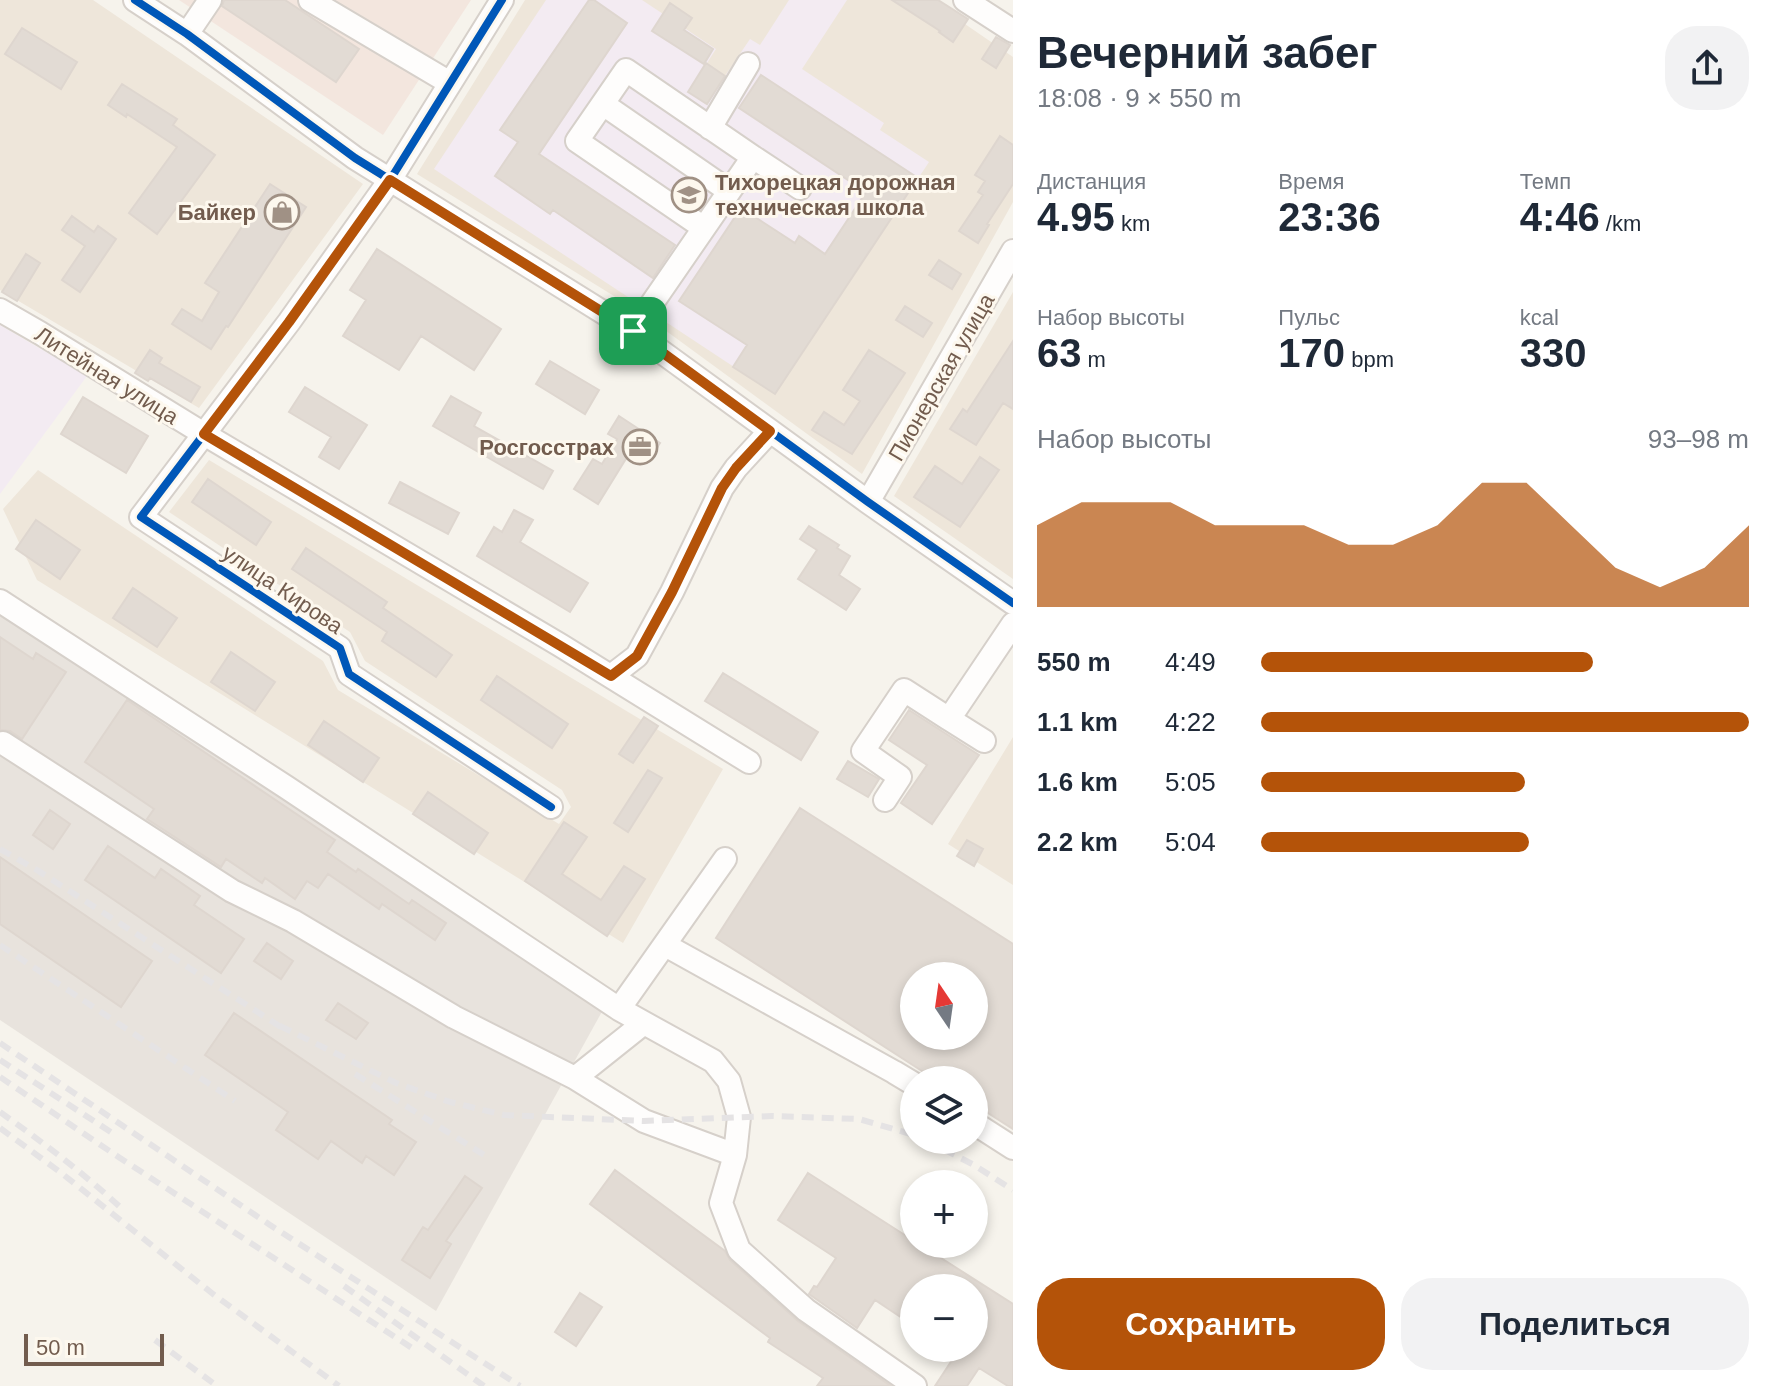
<!DOCTYPE html>
<html lang="ru">
<meta charset="utf-8">
<style>
:root{--surface:#fff;--page:#f2f2f3;--text:#1f2937;--muted:#747a83;--accent:#b45309}
body{margin:0;font-family:Helvetica,sans-serif;background:var(--page);color:var(--text);height:100vh;display:flex;flex-direction:column;font-size:30px;white-space:nowrap}
*{box-sizing:border-box;margin:0}
p{font-size:26px;color:var(--muted)}
.icon{flex:none;width:44px;height:44px;fill:none;stroke:currentColor;stroke-width:2;stroke-linecap:round;stroke-linejoin:round}
.map{position:relative;flex:1;overflow:hidden}
.details{display:flex;flex-direction:column;background:var(--surface);width:760px}
.details>*{flex:none}
.needle{width:52px;rotate:347deg}
.buttons{position:absolute;left:900px;top:962px;display:grid;gap:16px}
.buttons a{display:grid;place-items:center;width:88px;height:88px;border-radius:50%;background:var(--surface);box-shadow:0 4px 12px #0003;font-size:40px}
.scale{position:absolute;left:24px;bottom:20px;width:140px;box-sizing:border-box;padding-left:8px;border:4px solid #725c4e;border-top:0;font-size:22px;line-height:28px;white-space:nowrap;color:#725c4e;-webkit-text-stroke:6px #fdf8ee;paint-order:stroke}
.pin{position:absolute;display:grid;place-items:center;width:68px;height:68px;color:#fff;margin:-34px;border-radius:16px;box-shadow:0 4px 12px #0006}
.round{display:grid;place-items:center;flex:none;width:84px;height:84px;border-radius:32px;background:var(--page)}
.overview{display:flex;align-items:center;justify-content:space-between;height:136px;padding:0 24px}
h1{font-size:44px;font-weight:800;line-height:60px}
.figures{display:grid;grid-template-columns:repeat(3,1fr);gap:12px;height:136px;padding:8px 24px}
.figures div{display:grid;align-content:center}
.figures b{font-size:40px;font-weight:800}
.figures small{font-size:22px;font-weight:400}
.figures p{font-size:22px}
.chart{height:224px;padding:16px 24px}
.chart p{display:flex;justify-content:space-between}
.chart svg{width:100%;height:144px;margin-top:8px;fill:var(--accent);opacity:.7}
.cta{display:flex;gap:16px;margin-top:auto;padding:16px 24px}
.cta a{flex:1;height:92px;border-radius:32px;background:var(--accent);color:#fff;font-size:32px;font-weight:800;line-height:92px;text-align:center}
.cta a+a{background:var(--page);color:var(--text)}
ul{padding:0 24px;list-style:none;font-size:26px}
li{display:grid;grid-template-columns:128px 96px 1fr;align-items:center;height:60px}
li i{height:20px;border-radius:10px;background:var(--accent)}
main{display:flex;flex:1;min-height:0}
.map>svg:first-child{display:block}
</style>
<main>
<div class="map">
<svg width="1013" height="1386" viewBox="0 0 1013 1386">
<rect width="100%" height="100%" fill="#f6f3ec"/>
<!-- residential -->
<path fill="#eee6da" d="M0 0H93L363 184 199 408 0 290Z
M525 0H930L1013 57V202L862 474 643 314 417 174Z
M1013 292V579L894 496Z
M209 460 723 769 623 943 37 580 3 509 38 470 323 661 338 690 559 824 571 807 562 790 365 661 350 632 169 512Z
M1013 737V885L948 844Z"/>
<!-- commercial -->
<path fill="#f3e6de" d="M179 0H471L383 135Z"/>
<!-- industrial -->
<path fill="#e8e3dd" d="M0 615 424 886 604 1008 436 1311 0 1020Z"/>
<!-- education -->
<path fill="#f3ebf2" d="M546 0H642L716 49 707 63 725 76 750 39 760 45 789 0H847L802 69 884 123 880 130 929 162 775 394 434 169Z
M0 325 87 376 0 494Z"/>
<!-- building -->
<path fill="#e2dbd4" stroke="#ded6cf" stroke-width="2" fill-rule="evenodd" d="M224 0H285L359 49 336 82 222 6Z
M589 0H594L627 23 539 154 675 245 653 278 553 210 550 214 495 176 518 142 500 130Z
M892 0H938L968 19 953 42 939 32 940 31Z
M670 3 692 18 684 30 713 49 704 64 652 31Z
M22 28 77 62 61 89 5 54Z
M996 37 1010 45 996 68 982 59Z
M706 63 725 76 707 104 688 92Z
M761 75 918 178 775 394 733 367 747 345 679 301 741 208 795 243 799 236 825 254 866 192 739 108Z
M122 84 177 119 173 125 215 155 157 234 129 213 177 147 127 114 126 117 108 105Z
M1000 136 1013 145V184L987 224 989 225 978 243 959 231 983 195 978 192 985 181 975 175Z
M270 184 306 207 228 327 226 326 211 349 172 324 182 309 202 321 219 292 205 283Z
M72 216 94 232 98 226 116 239 80 292 62 280 85 246 62 230Z
M377 249 501 329 474 370 421 336 399 370 343 336 366 300 350 290Z
M26 254 40 263 17 301 2 292Z
M939 260 961 274 952 289 929 275Z
M905 306 932 323 923 337 896 320Z
M1013 341V409L1003 403 976 445 950 429 963 409 967 412Z
M150 350 162 358 159 363 200 387 191 402 150 378 148 381 135 373Z
M869 350 905 373 852 454 812 430 824 412 844 425 860 401 843 390Z
M550 361 599 390 585 414 536 384Z
M305 387 367 425 339 469 319 457 331 437 289 412Z
M451 396 481 413 474 426 553 471 543 489 433 426Z
M83 397 148 436 126 473 61 434Z
M619 416 660 443 648 460 632 449 598 504 574 489 593 459 602 464 617 439 608 434Z
M980 457 999 470 960 527 914 497 935 466 962 484Z
M208 479 271 522 256 545 192 502Z
M400 482 459 513 448 534 389 503Z
M514 510 533 520 520 542 588 583 570 612 477 556 494 527 502 532Z
M36 520 80 550 60 579 16 549Z
M809 526 839 545 837 548 850 556 839 575 860 589 846 610 798 579 817 550 800 539Z
M306 548 387 602 383 608 452 655 436 677 382 641 387 632 292 569Z
M133 588 177 618 157 647 113 618Z
M0 637 33 659 36 653 66 672 22 739 10 731 0 730Z
M231 652 275 682 255 711 211 682Z
M723 673 818 732 801 760 705 701Z
M497 676 568 724 552 748 481 700Z
M127 700 335 840 327 852 356 872 358 869 409 904 412 900 446 923 435 940 382 904 379 909 328 874 318 888 307 881 295 899 265 878 262 883 226 859 221 867 147 819 154 809 85 762Z
M909 710 979 755 932 824 901 803 927 765 889 740Z
M644 717 658 726 633 763 619 754Z
M324 721 379 758 363 782 308 745Z
M848 761 879 779 868 797 837 779Z
M648 770 662 778 628 832 614 823Z
M428 792 488 833 474 854 413 814Z
M800 808 1013 944V1129L974 1104V1080H936L716 938ZM914 976H974V1036H914Z
M50 810 70 824 53 849 33 835Z
M564 822 587 837 562 874 601 900 624 866 645 879 607 936 525 881Z
M967 840 983 849 974 866 957 856Z
M108 846 155 878 161 869 200 896 194 905 244 939 221 973 85 880Z
M0 857 152 961 121 1007 0 924Z
M267 943 293 961 281 979 254 961Z
M338 1003 368 1023 356 1039 326 1020Z
M234 1013 392 1120 389 1124 416 1142 394 1175 366 1156 362 1163 331 1141 318 1159 276 1130 288 1112 205 1055Z
M615 1170 725 1251 730 1260 798 1321 891 1386H817L823 1378 768 1342 770 1338 590 1204Z
M808 1173 914 1241V1244H919L1013 1304V1386H1008L979 1368 967 1386H935L960 1348H974V1288H914V1326L875 1300 857 1328 809 1294 814 1286 817 1287 836 1258 778 1220Z
M465 1176 482 1188 446 1241 451 1244 430 1278 402 1260 423 1227 428 1230Z
M580 1293 602 1307 576 1346 555 1332Z"/>
<g fill="none" stroke-linecap="round" stroke-linejoin="round">
<!-- minor casing -->
<g stroke="#d6d0ca" stroke-width="26">
<path id="minor" d="M135 0 187 34 355 158 633 331 868 502 1013 603
M310 0 450 83
M502 0 390 180 289 322 141 517 340 648 349 674 551 807
M965 0 1013 31
M187 34 210 0
M603 104 729 191
M710 128 748 64
M753 157 800 188
M0 310 40 333 204 434 560 645 749 762
M633 331 753 157 626 70 577 141 704 228
M868 502 1013 251
M0 601 286 787 619 1009 713 1061 729 1081 739 1117 735 1155 721 1203 739 1250 806 1310 915 1386
M611 676 637 656 672 592 722 488 736 468 770 431
M949 719 984 741
M3 743 232 891 293 921 454 1017 575 1078 644 1121 735 1155
M885 800 900 777 863 751 904 690 949 719 1013 624
M665 945 894 1072 914 1084
M619 1009 725 859
M575 1078 644 1023
M974 1123 1013 1148"/>
</g>
<!-- minor -->
<use href="#minor" stroke="#fefdfc" stroke-width="22"/>
<!-- rail -->
<path stroke="#e5e3e4" stroke-width="6" stroke-dasharray="12 8" stroke-linecap="butt" d="M0 849 37 870 287 1031
M0 945 235 1101
M280 1026 396 1083 450 1102 504 1115 644 1121 772 1116 859 1119 914 1135
M0 1043 270 1225 520 1386
M0 1060 117 1136
M355 1074 489 1158
M0 1077 117 1156 412 1348
M0 1112C41 1141 82 1172 119 1206
M0 1128 60 1172 213 1294 339 1386
M926 1140 974 1165 1013 1190
M344 1286 484 1386
M155 1340 217 1386"/>
<!-- cycleway casing -->
<g stroke="#fdf8ee" stroke-width="13">
<path id="cycleway" d="M135 0 187 34 355 158 633 331 868 502 1013 603
M502 0 390 180 289 322 141 517 340 648 349 674 551 807"/>
</g>
<!-- cycleway -->
<use href="#cycleway" stroke="#0057b8" stroke-width="8"/>
</g>
<g fill="none" stroke-linecap="round" stroke-linejoin="round">
<!-- route casing -->
<g stroke="#fff" stroke-width="16">
<path id="route" d="M390 180 633 331 770 431 736 468 722 488 672 592 637 656 611 676 204 434 289 322Z"/>
</g>
<!-- route -->
<use href="#route" stroke="#b45309" stroke-width="10"/>
</g>
<!-- icons -->
<defs>
<g id="university-ring" transform="scale(1.8)"><circle r="9.5" fill="#fdf8ee" stroke="#a09185" stroke-width="1.5"/><path d="M0-5L7-2L0 1L-7-2ZM-4 1L0 2.5L4 1V4Q0 6-4 4Z" fill="#a09185"/></g>
<g id="shop-ring" transform="scale(1.8)"><circle r="9.5" fill="#fdf8ee" stroke="#a09185" stroke-width="1.5"/><path d="M-5-2.5h2.3a2.7 3.5 0 0 1 5.4 0H5L5.5 6h-11ZM-1.5-2.5h3a1.5 2.3 0 0 0-3 0Z" fill="#a09185"/></g>
<g id="office-ring" transform="scale(1.8)"><circle r="9.5" fill="#fdf8ee" stroke="#a09185" stroke-width="1.5"/><path d="M-6-3h4V-5.5h4V-3h4V5H-6ZM-1-4.5V-3h2v-1.5ZM-6 0V1H6V0Z" fill="#a09185"/></g>
</defs>
<g fill-rule="evenodd">
<use href="#university-ring" x="689" y="195"/>
<use href="#shop-ring" x="282" y="212"/>
<use href="#office-ring" x="640" y="447"/>
</g>
<g text-anchor="middle" stroke-width="6" stroke-linejoin="round" paint-order="stroke">
<!-- poi labels -->
<g font-size="22" font-weight="bold" fill="#725c4e" stroke="#fdf8ee" text-anchor="end">
<text x="715" y="190" text-anchor="start">Тихорецкая дорожная<tspan x="715" dy="25">техническая школа</tspan></text>
<text x="256" y="220">Байкер</text>
<text x="614" y="455">Росгосстрах</text>
</g>
<!-- street labels -->
<g font-size="22" fill="#725c4e" stroke="#fdf8ee">
<text transform="translate(107 375) rotate(32)" y="8">Литейная улица</text>
<text transform="translate(941 377) rotate(-60)" y="8">Пионерская улица</text>
<text transform="translate(283 589) rotate(34)" y="8">улица Кирова</text>
</g>
</g>
</svg>
<div class="buttons">
<a><svg class="needle" viewBox="-14 -14 28 28"><path d="M0-13l5 13h-10z" fill="#e53935"/><path d="M0 13l5-13h-10z" fill="#747a83"/></svg></a>
<a><svg class="icon" aria-label="layers" viewBox="0 0 24 24"><path d="M12 4l9 5-9 5-9-5zM3 14l9 5 9-5"/></svg></a>
<a>+</a>
<a>−</a>
</div>
<div class="scale">50 m</div>
<div class="pin" style="left:633px;top:331px;background:#1e9e55"><svg class="icon" aria-label="arrive" viewBox="0 0 24 24"><path d="M6 21V4h12l-3 4 3 4H6"/></svg></div>
</div>
<section class="details">
<div class="overview"><div><h1>Вечерний забег</h1><p>18:08 · 9 × 550 m</p></div><a class="round"><svg class="icon" aria-label="share" viewBox="0 0 24 24"><path d="M12 15V3M7 8l5-5 5 5M5 13v7h14v-7"/></svg></a></div>
<div class="figures">
<div><p>Дистанция</p><b>4.95<small> km</small></b></div>
<div><p>Время</p><b>23:36</b></div>
<div><p>Темп</p><b>4:46<small> /km</small></b></div>
</div>
<div class="figures">
<div><p>Набор высоты</p><b>63<small> m</small></b></div>
<div><p>Пульс</p><b>170<small> bpm</small></b></div>
<div><p>kcal</p><b>330</b></div>
</div>
<div class="chart"><p><span>Набор высоты</span>93–98 m</p>
<svg viewBox="0 0 160 44" preserveAspectRatio="none"><path d="M0 44V19L10 12L20 12L30 12L40 19L50 19L60 19L70 25L80 25L90 19L100 6L110 6L120 19L130 32L140 38L150 32L160 19V44z"/></svg>
</div>
<ul>
<li><b>550 m</b>4:49<i style="width:68%"></i></li>
<li><b>1.1 km</b>4:22<i style="width:100%"></i></li>
<li><b>1.6 km</b>5:05<i style="width:54%"></i></li>
<li><b>2.2 km</b>5:04<i style="width:55%"></i></li>
</ul>
<div class="cta"><a>Сохранить</a><a>Поделиться</a></div>
</section>
</main>
